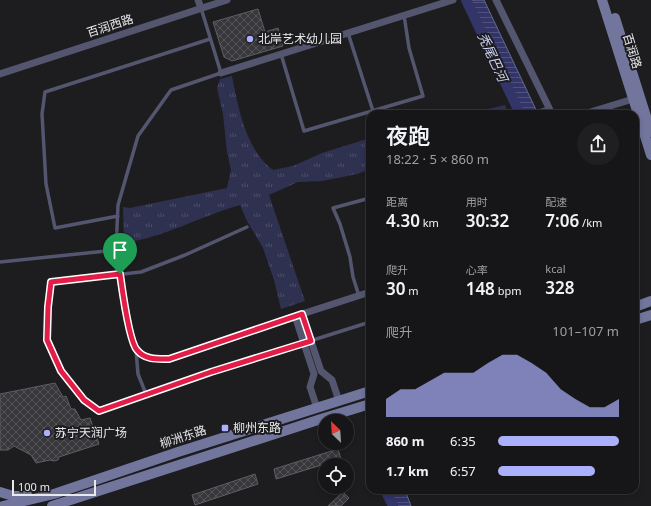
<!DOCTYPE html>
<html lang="zh">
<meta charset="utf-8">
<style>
:root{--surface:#161618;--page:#1f1f21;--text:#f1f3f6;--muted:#9e9fa2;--line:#353537;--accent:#aab0fc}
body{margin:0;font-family:"Noto Sans","Noto Sans SC",sans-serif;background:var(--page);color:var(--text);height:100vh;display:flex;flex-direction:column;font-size:15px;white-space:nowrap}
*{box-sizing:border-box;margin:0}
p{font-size:13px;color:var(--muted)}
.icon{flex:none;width:22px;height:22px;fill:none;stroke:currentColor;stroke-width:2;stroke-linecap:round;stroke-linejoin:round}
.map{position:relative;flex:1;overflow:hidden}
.drawer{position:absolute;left:366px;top:110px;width:273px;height:384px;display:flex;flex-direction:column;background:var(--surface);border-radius:12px;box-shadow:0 2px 6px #0003,0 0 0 1px var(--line)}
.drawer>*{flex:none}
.needle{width:26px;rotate:335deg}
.fabs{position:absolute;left:318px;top:414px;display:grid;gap:8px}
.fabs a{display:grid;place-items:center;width:36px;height:36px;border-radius:50%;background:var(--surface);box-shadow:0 2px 6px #0003,0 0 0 1px var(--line);font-size:20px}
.scale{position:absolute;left:12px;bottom:10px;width:84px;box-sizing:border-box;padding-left:4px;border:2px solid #e8e9eb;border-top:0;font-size:11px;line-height:14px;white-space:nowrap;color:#e8e9eb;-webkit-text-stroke:3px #1d1d20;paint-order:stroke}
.pin{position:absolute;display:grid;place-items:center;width:34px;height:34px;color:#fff;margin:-41px -17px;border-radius:50% 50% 50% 0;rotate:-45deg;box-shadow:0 0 4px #0007}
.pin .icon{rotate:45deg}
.round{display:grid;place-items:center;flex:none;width:42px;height:42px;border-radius:21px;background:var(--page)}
.head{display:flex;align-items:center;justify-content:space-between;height:68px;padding:0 20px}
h1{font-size:22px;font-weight:600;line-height:30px}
.stats{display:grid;grid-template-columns:repeat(3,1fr);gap:6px;height:68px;padding:4px 20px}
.stats div{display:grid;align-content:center}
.stats b{font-size:17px;font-weight:600}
.stats small{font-size:11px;font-weight:400}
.stats p{font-size:11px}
.chart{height:112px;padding:8px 20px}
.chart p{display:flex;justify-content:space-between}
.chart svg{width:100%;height:72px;margin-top:4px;fill:var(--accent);opacity:.7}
ul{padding:0 20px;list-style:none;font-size:13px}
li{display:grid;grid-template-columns:64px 48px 1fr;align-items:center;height:30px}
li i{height:10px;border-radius:5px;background:var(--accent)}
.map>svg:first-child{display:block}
</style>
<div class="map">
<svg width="651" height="506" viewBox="0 0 651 506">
<defs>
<pattern id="park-tufts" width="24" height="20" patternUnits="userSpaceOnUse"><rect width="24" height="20" fill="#2f3150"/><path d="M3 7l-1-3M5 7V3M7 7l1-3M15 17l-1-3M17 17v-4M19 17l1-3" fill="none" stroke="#4d4f69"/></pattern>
<pattern id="water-rules" width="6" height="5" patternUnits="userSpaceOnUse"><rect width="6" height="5" fill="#333468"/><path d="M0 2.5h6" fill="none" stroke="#51517e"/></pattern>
<pattern id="building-cross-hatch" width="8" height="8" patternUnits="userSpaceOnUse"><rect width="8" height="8" fill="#38383c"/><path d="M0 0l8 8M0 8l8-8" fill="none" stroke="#555558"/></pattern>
</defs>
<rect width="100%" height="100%" fill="#1d1d20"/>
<!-- park -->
<path fill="url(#park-tufts)" d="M232 76C238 107 246 151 273 170L293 166 322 153 370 138V169L357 174 322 181 298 182 269 195 305 301 281 309 274 280 263 248 247 221 240 205C201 216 165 237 124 243L123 207 130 208 227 188 231 170 227 152 223 114 217 88 220 79Z
M505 105 508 114H467Z"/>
<!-- water -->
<path fill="url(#water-rules)" stroke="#696a8f" d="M466 0H484L538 114H521Z
M388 490H405L411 506H394Z"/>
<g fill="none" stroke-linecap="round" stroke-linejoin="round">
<!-- river -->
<path stroke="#333468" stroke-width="10" d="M466 0 520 114
M385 490 393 506"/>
</g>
<!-- building -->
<path fill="url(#building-cross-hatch)" stroke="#5e5e62" d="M258 9 265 32 278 28 283 46 232 61 224 57 213 22Z
M55 383 63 397 66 396 71 409H75L81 420 90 418 99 444 59 457 58 460 54 461 50 460 36 463 31 455 14 446 8 450H0V394Z
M338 449 341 459 276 479 274 469Z
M255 474 258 484 195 505 192 495Z
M343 492 349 498 341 506H328Z"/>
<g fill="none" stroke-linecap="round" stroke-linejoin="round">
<!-- lane -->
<path stroke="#53566e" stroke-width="3.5" d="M348 33 374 114
M281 54 304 131 423 96 409 48 404 15
M530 114 549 108
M118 216 55 228 46 184 42 114 45 92 210 39
M247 227 185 255 141 272 51 282 48 307 47 340 61 371 84 400 99 411 211 372 304 343
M0 262 116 250 118 205 138 136 171 90 221 73 201 8
M359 296 353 277 350 257 340 224 333 208 370 198
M310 341 370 322
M136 350 138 374 146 394"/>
<!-- street -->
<path stroke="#53566e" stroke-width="7" d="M198 0 201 8
M496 0 552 114
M221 73 453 0
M0 74 227 0
M584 114 633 99
M116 250C118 265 129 344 138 351 148 360 156 359 169 359L295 316 314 374 310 387 317 408
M302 314 370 292
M295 316 302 314 321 371 332 380 339 401"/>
<!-- secondary -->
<path stroke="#72769d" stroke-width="10" d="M602 0 651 155
M615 18 651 132
M635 307 651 301
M635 320 651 315
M0 492 13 496H28
M3 506 54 494 178 452 370 391
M52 506 321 419 370 404"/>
</g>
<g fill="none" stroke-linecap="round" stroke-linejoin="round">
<!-- route casing -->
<g stroke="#fff" stroke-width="8">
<path id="route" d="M120 274C122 288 129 342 137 350 145 360 157 359 169 359L302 314 311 341 211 372 99 411 84 400 61 371 47 340 48 307 51 282Z"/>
</g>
<!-- route -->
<use href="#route" stroke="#e11d48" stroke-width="5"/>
</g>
<!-- markers -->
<g fill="#aab0fc" stroke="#1d1d20" stroke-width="1.5">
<circle cx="250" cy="39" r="4"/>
<rect x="221" y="424" width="8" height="8" rx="2"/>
<circle cx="47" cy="433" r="4"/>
</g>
<g text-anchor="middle" stroke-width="4" stroke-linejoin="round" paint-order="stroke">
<!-- street labels -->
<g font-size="12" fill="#e8e9eb" stroke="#1d1d20">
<text transform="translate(110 26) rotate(-18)" y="4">百润西路</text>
<text transform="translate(632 51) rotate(73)" y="4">百润路</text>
<text transform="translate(183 437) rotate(-18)" y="4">柳洲东路</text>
</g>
<!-- poi labels -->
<g font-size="12" fill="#e8e9eb" stroke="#1d1d20" text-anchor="start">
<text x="258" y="43">北岸艺术幼儿园</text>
<text x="233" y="432">柳州东路</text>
<text x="55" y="437">苏宁天润广场</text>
</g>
<!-- water labels -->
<g font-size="13" font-style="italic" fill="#ced3f5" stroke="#1d1d20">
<text transform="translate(493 57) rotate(65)" y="5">秃尾巴河</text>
</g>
</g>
</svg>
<div class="fabs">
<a><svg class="needle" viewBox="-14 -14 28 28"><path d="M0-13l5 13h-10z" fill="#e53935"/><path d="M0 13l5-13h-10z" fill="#9e9fa2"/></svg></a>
<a><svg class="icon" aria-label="locate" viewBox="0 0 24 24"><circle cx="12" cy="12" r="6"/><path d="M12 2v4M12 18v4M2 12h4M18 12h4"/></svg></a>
</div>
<div class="scale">100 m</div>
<div class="pin" style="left:120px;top:274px;background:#1e9e55"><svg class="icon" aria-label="arrive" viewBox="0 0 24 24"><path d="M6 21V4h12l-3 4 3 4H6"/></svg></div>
<section class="drawer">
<div class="head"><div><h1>夜跑</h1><p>18:22 · 5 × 860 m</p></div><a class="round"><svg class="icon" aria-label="share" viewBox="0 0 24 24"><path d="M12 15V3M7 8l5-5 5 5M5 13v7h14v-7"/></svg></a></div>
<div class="stats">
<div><p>距离</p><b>4.30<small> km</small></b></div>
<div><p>用时</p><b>30:32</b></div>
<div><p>配速</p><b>7:06<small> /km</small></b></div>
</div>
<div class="stats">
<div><p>爬升</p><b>30<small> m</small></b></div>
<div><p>心率</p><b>148<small> bpm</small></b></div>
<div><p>kcal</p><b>328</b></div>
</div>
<div class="chart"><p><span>爬升</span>101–107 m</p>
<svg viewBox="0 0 160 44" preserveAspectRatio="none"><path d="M0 44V33L10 27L20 27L30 22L40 17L50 17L60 17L70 11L80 6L90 6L100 11L110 17L120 27L130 33L140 38L150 38L160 33V44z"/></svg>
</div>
<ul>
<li><b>860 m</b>6:35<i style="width:100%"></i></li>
<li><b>1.7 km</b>6:57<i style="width:80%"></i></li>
</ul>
</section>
</div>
